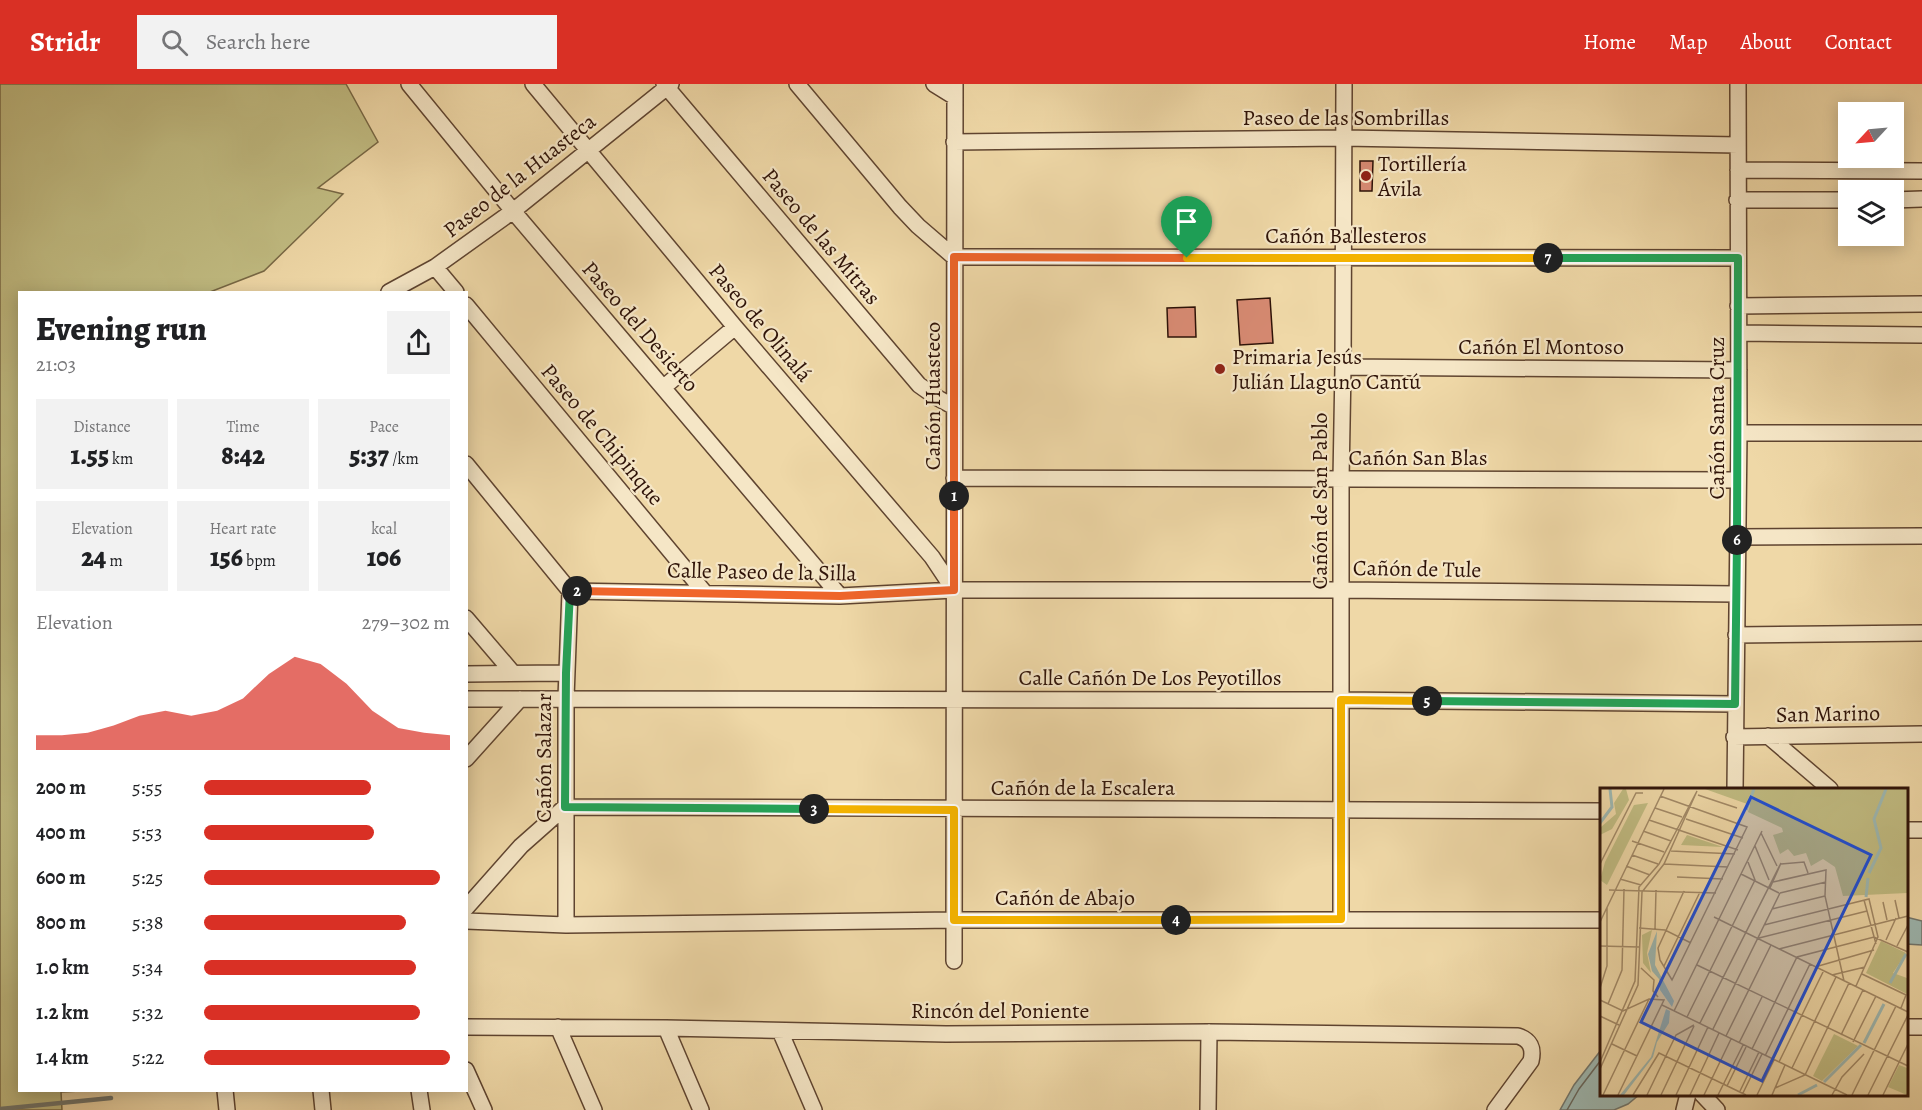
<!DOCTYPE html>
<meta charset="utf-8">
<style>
:root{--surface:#fff;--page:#f2f2f2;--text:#202124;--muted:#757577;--accent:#d93025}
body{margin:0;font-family:Alegreya,serif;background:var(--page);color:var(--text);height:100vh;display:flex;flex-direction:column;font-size:22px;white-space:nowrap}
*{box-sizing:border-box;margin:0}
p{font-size:20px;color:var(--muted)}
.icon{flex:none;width:33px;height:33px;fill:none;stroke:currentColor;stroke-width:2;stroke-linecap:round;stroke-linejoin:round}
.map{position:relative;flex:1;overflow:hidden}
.sheet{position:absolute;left:18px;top:207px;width:450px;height:801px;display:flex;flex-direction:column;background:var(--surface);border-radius:0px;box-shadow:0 3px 15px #0003}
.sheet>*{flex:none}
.needle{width:39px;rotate:244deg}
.controls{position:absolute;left:1838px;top:18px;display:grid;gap:12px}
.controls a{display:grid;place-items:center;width:66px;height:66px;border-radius:0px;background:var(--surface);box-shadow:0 3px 15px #0003;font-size:30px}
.pin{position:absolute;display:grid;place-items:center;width:51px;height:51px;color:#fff;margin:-62px -26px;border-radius:50% 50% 50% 0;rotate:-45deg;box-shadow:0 0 6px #0007}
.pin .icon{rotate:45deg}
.km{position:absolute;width:30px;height:30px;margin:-15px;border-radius:50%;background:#222;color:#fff;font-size:16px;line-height:30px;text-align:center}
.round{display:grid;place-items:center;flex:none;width:63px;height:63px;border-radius:0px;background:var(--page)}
.headline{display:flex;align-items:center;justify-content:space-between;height:102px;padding:0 18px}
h1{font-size:33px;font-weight:800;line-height:45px}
.stats{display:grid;grid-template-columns:repeat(3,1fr);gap:9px;height:102px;padding:6px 18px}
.stats div{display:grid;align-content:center;border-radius:0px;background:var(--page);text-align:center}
.stats b{font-size:26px;font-weight:800}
.stats small{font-size:16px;font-weight:400}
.stats p{font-size:16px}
.chart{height:168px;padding:12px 18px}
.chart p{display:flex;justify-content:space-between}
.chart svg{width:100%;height:108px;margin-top:6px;fill:var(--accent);opacity:.7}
ul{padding:0 18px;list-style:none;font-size:20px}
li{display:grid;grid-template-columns:96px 72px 1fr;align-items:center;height:45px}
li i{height:15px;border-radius:8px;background:var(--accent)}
header{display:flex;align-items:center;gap:36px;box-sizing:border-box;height:84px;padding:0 30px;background:var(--accent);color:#fff}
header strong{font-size:28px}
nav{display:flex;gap:33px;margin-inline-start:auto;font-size:21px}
.search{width:420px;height:54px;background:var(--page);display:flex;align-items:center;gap:15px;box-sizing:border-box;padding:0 21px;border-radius:0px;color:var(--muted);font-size:22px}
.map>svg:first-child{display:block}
</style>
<header>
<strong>Stridr</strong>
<div class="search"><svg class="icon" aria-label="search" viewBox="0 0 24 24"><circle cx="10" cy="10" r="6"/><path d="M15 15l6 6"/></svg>Search here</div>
<nav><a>Home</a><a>Map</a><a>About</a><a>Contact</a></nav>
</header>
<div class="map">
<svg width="1922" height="1026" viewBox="0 0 1922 1026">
<rect width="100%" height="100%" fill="#efd8a7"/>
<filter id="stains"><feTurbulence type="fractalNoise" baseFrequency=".00333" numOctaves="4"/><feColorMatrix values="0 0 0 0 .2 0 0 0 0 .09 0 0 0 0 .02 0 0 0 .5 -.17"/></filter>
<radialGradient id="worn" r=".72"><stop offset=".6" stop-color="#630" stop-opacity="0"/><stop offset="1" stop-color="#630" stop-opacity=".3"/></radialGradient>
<!-- green -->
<path fill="#c1bc82" stroke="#786845" stroke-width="1.5" d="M0 0H346L378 58 318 104 343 110 264 187 210 208H20V1006L81 1007 61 1008 62 1026H0Z"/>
<!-- water -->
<path fill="#9db8b2" stroke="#71766e" stroke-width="1.5" d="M1906 833 1922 837V861L1906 860Z
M1601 966V1010H1640L1628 1020 1614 1026H1560L1574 1001Z"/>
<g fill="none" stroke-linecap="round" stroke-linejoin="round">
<!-- shore -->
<path stroke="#66665d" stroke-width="1.5" d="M1567 1026 1579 1005 1601 976"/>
<!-- stream -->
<path stroke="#71766e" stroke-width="4.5" d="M0 1025 111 1014"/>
</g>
<!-- building -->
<path fill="#d58971" stroke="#2f1308" stroke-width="1.5" d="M1360 77H1373L1372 107H1360Z
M1270 214 1273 259 1240 261 1237 216Z
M1195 223 1196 253H1168L1167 224Z"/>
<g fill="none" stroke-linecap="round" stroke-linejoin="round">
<!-- minor casing -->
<g stroke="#5f4430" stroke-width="18">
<path id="minor" d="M409 0 513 127 840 512
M533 0 735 243 932 473 954 506
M664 0 919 301 936 313 954 323
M797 0 900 123 918 142 954 173 1738 174
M934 0 955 13
M954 58 1344 54 1738 61
M1738 86 1922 87
M1737 116H1848
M1893 116 1922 115
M435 183 456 208
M389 208 435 183 513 127 671 0
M466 221 705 509
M1738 222 1922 220
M1739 249 1922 251
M1343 283 1739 286
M664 303 735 243
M1739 349H1922
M466 380 570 507
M954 394 1738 396
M1737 453 1922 452
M570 507 840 512 954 506H1341L1736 510
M466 534 513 589
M1736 551 1922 549
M466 590 566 589
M466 615 1341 616 1735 620
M1768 652 1830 705
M1734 653 1922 650
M466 675 520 615
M1735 705 1739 349 1738 0
M1906 746H1922
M466 824 521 762 565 723C910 725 1256 724 1601 727
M1341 835V395L1343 283 1344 0
M466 837 566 841 954 836H1601
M566 841V614L570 507
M954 877 955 0
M466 943 666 944 946 950 1209 948 1518 952C1530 956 1534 964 1531 977L1495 1026
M558 943 594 1026
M1906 943H1922
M666 944 701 1026
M780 947 814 1026
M466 986 484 1026
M225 1006 227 1026
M321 1006 323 1026
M419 1006 422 1026
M1702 1010 1717 1026
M1208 1026 1209 948
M1684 1026 1688 1010"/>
</g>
<!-- minor -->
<use href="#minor" stroke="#f5e6c6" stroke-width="15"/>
</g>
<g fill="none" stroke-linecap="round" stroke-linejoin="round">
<!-- split-1 casing -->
<g stroke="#fff" stroke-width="12">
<path id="split-1" d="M954 412V173L1187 174"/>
</g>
<!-- split-2 casing -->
<g stroke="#fff" stroke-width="12">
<path id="split-2" d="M577 507 840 512 954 506V412"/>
</g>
<!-- split-3 casing -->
<g stroke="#fff" stroke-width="12">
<path id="split-3" d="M577 507H570L566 589 565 723 814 725"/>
</g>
<!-- split-4 casing -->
<g stroke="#fff" stroke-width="12">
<path id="split-4" d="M814 725 954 726V836H1176"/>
</g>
<!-- split-5 casing -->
<g stroke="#fff" stroke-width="12">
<path id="split-5" d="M1176 836 1341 835V616L1427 617"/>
</g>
<!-- split-6 casing -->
<g stroke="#fff" stroke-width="12">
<path id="split-6" d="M1427 617 1735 620 1737 456"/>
</g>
<!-- split-7 casing -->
<g stroke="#fff" stroke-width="12">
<path id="split-7" d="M1548 174H1738L1737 456"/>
</g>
<!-- split-8 casing -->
<g stroke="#fff" stroke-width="12">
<path id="split-8" d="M1187 174H1548"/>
</g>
<!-- split-1 -->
<use href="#split-1" stroke="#f0652b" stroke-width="8"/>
<!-- split-2 -->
<use href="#split-2" stroke="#f0652b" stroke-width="8"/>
<!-- split-3 -->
<use href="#split-3" stroke="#22a559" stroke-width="8"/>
<!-- split-4 -->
<use href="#split-4" stroke="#f5b400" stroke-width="8"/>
<!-- split-5 -->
<use href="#split-5" stroke="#f5b400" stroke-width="8"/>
<!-- split-6 -->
<use href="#split-6" stroke="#22a559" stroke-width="8"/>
<!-- split-7 -->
<use href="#split-7" stroke="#22a559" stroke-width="8"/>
<!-- split-8 -->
<use href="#split-8" stroke="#f5b400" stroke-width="8"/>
</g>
<!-- markers -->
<g fill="#8f2418" stroke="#f5e6c6" stroke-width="2">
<circle cx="1366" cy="92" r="6"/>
<circle cx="1220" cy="285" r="6"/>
</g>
<g text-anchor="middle" stroke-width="4.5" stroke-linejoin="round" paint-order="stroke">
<!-- street labels -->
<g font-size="22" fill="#2f1308" stroke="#f5e6c6">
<text x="1346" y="41">Paseo de las Sombrillas</text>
<text transform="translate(519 91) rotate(-38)" y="8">Paseo de la Huasteca</text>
<text x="1346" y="159">Cañón Ballesteros</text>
<text transform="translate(822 152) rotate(50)" y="8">Paseo de las Mitras</text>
<text transform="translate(761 238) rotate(50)" y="8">Paseo de Olinalá</text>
<text transform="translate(641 242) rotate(49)" y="8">Paseo del Desierto</text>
<text x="1541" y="270">Cañón El Montoso</text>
<text transform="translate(932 312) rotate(-90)" y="8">Cañón Huasteco</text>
<text transform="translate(1716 334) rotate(-90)" y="8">Cañón Santa Cruz</text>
<text transform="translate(603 350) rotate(50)" y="8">Paseo de Chipinque</text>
<text x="1418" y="381">Cañón San Blas</text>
<text transform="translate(1319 417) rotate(-90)" y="8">Cañón de San Pablo</text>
<text transform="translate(1417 484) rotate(1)" y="8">Cañón de Tule</text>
<text transform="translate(762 487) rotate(1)" y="8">Calle Paseo de la Silla</text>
<text x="1150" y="601">Calle Cañón De Los Peyotillos</text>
<text transform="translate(1828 629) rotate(-1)" y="8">San Marino</text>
<text transform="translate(543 674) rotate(-90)" y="8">Cañón Salazar</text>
<text x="1083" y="711">Cañón de la Escalera</text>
<text x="1065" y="821">Cañón de Abajo</text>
<text x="1000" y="934">Rincón del Poniente</text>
</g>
<!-- poi labels -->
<g font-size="22" fill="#2f1308" stroke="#f5e6c6" text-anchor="start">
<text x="1378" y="87">Tortillería<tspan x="1378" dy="25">Ávila</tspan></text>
<text x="1232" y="280">Primaria Jesús<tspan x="1232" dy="25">Julián Llaguno Cantú</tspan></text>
</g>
</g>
<!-- overview -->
<g transform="translate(1600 704)">
<rect width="308" height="308" fill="#efd8a7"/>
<path d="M23 1H26L29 12 12 41 0 47 1 39 16 26 14 15ZM105 1H307V105L243 108 235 79 223 71 211 78 206 65 194 68 188 61 180 66 173 47 183 44 182 40 148 24 150 17ZM48 15 7 97 0 92 5 74 34 17ZM87 47 123 59 81 57ZM52 142 47 165 51 185 43 175 42 147ZM281 153 306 165 293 185 307 190V206L266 185ZM234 246 258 258 222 293 213 288ZM299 277 307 280V307L288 299Z" fill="#c1bc82"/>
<path d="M57 143 55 177 74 213 72 219 60 202 59 191 52 183 48 166ZM66 221 70 223 69 235 57 254 53 269 24 307H20L51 269Z" fill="#9db8b2"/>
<path fill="none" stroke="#9db8b2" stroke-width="3" d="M146 22 154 1M0 35 12 19 10 1M269 85 281 60 274 31 286 1M266 109 268 90M290 195 306 166M264 255 284 216M224 294 261 257M198 307 217 297"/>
<path fill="none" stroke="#a28967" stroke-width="1.5" d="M98 7 137 20M60 8 147 39 72 192 60 172 58 160 84 103M55 20 82 29M86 31 143 50M49 32 138 62M43 43 71 53M161 45 177 78M32 53 64 64M155 58 169 92M71 63 135 66M32 67 58 76M0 76 36 5H43M64 76 128 79M181 76 204 74 208 85M26 78 50 87M141 86 179 105M77 89 123 91M20 91 41 97M173 94 226 82 225 108 244 193M170 100 181 75M9 102 116 105M180 105 226 94M264 112 276 156M295 112 299 130M283 114 287 132M172 121 225 108M114 129 308 224M0 134 64 1M164 137 269 111 278 149 256 198M39 140 65 142 91 155M55 141 56 102M159 150 267 123M286 152 296 130M0 158 39 159M297 158 308 137M179 161 308 128M97 177 308 278M64 178 100 104M215 179 274 162M41 180 54 192 53 203 58 209M262 186 306 207 301 220M232 187 265 179M0 200 7 178V119M0 212 23 223 49 211 64 212 18 307M8 216 22 182 24 101M62 217 247 307M74 223 162 43M0 228 19 237M87 229 155 92 148 74M100 235 181 75M113 241 180 105M241 247 263 202M126 248 171 157M253 254 276 208M139 255 162 209M12 256 37 268M152 261 197 169 274 149 308 164M165 268 210 176M0 274 35 193 39 99 59 76 97 3M179 274 224 182M192 280 236 189M0 281 38 197 42 104 64 76 97 3M127 298 146 259M175 300 205 287 249 195M140 303 159 264M143 305 162 266M3 307 49 211M33 307 59 265 146 307M47 307 76 247 94 237M61 307 94 238M76 307 108 239M90 307 119 245M104 307 131 251M118 307 143 257M157 307 174 272M172 307 185 277M232 307 242 289 264 266M252 307 296 218M268 307 308 227M283 307 308 256"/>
<path fill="#1d4ed8" fill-opacity="0.15" stroke="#1d4ed8" stroke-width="3" d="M151 9 271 67 162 293 41 234Z"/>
<rect width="308" height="308" fill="none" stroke="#2f1308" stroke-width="3"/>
</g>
<rect width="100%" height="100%" filter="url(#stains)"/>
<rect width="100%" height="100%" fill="url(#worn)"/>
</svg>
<div class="controls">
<a><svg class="needle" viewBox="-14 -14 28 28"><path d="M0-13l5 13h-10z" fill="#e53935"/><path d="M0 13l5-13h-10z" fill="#757577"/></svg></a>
<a><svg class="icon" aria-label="layers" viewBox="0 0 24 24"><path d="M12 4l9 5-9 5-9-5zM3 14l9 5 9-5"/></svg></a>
</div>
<div class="pin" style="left:1187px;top:174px;background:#1e9e55"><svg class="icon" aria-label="arrive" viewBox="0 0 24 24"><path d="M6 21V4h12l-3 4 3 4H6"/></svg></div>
<b class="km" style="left:954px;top:412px">1</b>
<b class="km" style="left:577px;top:507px">2</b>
<b class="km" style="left:814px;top:725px">3</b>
<b class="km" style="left:1176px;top:836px">4</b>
<b class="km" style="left:1427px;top:617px">5</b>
<b class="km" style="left:1737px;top:456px">6</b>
<b class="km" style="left:1548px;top:174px">7</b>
<section class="sheet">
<div class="headline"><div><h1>Evening run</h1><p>21:03</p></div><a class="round"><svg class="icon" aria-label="share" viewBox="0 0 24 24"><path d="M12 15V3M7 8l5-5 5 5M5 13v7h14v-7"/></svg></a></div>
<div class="stats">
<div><p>Distance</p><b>1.55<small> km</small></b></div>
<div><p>Time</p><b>8:42</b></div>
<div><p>Pace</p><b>5:37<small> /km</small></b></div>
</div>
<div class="stats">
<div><p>Elevation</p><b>24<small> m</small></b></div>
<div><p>Heart rate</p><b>156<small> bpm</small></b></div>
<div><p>kcal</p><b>106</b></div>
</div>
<div class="chart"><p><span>Elevation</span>279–302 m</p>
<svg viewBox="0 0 160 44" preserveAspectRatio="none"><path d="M0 44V38L10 38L20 37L30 34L40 30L50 28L60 30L70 28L80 23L90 13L100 6L110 9L120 17L130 28L140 35L150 37L160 38V44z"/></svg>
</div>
<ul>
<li><b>200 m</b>5:55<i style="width:68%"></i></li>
<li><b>400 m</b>5:53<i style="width:69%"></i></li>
<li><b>600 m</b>5:25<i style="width:96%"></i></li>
<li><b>800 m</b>5:38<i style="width:82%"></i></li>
<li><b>1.0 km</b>5:34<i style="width:86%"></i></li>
<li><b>1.2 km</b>5:32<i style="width:88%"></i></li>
<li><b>1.4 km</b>5:22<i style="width:100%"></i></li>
</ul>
</section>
</div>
